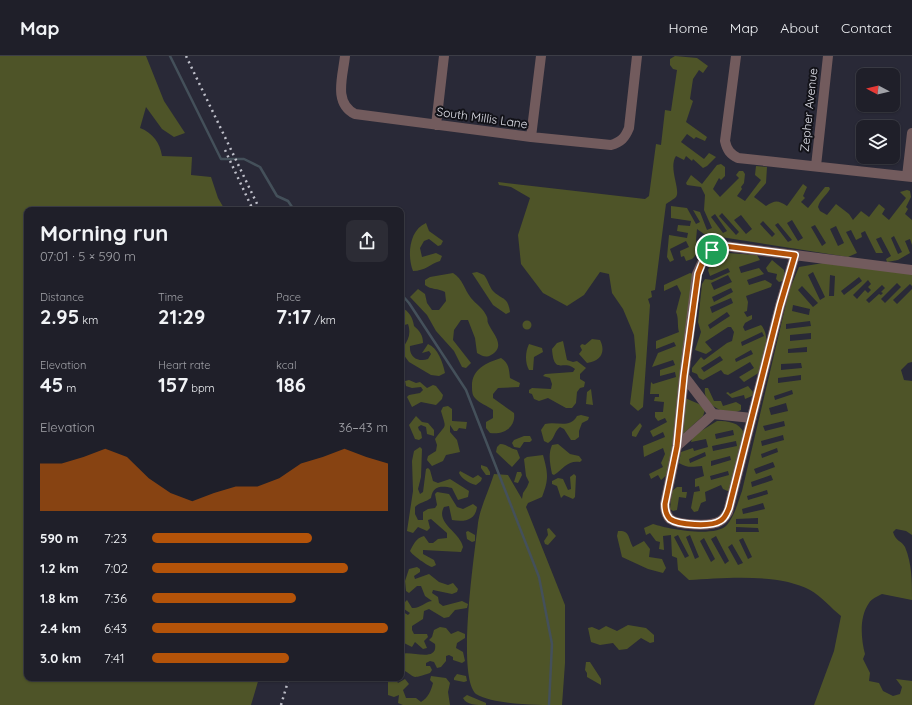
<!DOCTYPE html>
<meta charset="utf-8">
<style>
:root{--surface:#1f1f29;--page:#2c2c35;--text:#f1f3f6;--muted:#a1a2a8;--line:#3c3d46;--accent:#b45309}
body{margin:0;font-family:Quicksand,sans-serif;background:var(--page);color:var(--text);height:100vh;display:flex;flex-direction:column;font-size:15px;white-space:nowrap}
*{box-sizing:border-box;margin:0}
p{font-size:13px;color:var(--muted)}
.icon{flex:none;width:22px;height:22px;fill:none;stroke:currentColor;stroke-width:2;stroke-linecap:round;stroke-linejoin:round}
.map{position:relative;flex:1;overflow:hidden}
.drawer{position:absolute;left:24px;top:151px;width:380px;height:474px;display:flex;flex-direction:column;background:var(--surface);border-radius:8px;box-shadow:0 1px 3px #0004,0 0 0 1px var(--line)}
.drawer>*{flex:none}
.needle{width:26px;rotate:277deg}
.fabs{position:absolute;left:856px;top:12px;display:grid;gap:8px}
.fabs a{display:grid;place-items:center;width:44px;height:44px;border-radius:8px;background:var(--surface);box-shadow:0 1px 3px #0004,0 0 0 1px var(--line);font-size:20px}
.pin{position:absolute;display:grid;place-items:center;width:34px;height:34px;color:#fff;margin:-17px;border:2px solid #fff;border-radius:50%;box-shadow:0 1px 4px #0007}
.round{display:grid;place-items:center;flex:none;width:42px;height:42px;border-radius:8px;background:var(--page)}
.overview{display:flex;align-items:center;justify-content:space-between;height:68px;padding:0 16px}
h1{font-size:22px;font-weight:800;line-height:30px}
.stats{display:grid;grid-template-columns:repeat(3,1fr);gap:6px;height:68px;padding:4px 16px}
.stats div{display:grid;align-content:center}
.stats b{font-size:20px;font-weight:800}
.stats small{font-size:11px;font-weight:400}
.stats p{font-size:11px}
.chart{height:112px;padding:8px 16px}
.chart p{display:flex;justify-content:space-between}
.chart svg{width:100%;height:72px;margin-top:4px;fill:var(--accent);opacity:.7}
ul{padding:0 16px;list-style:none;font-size:13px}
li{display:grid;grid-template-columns:64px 48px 1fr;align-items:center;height:30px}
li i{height:10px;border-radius:5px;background:var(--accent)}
header{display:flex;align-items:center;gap:24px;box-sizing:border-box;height:56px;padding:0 20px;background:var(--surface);border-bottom:1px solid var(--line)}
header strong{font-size:19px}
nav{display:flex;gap:22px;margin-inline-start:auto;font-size:14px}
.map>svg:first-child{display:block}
</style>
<header>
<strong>Map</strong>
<nav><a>Home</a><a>Map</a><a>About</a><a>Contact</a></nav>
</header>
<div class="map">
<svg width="912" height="649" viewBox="0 0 912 649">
<rect width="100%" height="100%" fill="#292937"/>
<!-- green -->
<path fill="#4e5428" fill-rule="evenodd" d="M0 0H146L164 45 185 77 174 81 162 73 146 51 140 72C153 77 160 87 162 100L192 101 191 119 211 121 218 142 225 154H27V622H259L251 649H0Z
M675 0 697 2 708 10 703 17 699 14 693 23 690 43 693 45 686 66 707 81 705 85 696 81 694 83 687 78 681 86 704 103 709 97 716 101 707 110 703 112 693 103 692 105 686 100 684 104 676 100C668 112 681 134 676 141 674 143 669 146 666 148L655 234 651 235 652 241 648 243 650 249 643 351 638 355 630 348 636 301 634 279 623 253 612 237 609 218 600 216 584 239 567 250 543 237 521 208 518 179 530 142 511 131 499 129 498 126 645 143 649 140 656 88 661 89 665 54 671 55 677 14 673 13 670 9V3Z
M721 108 725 111V120L721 124 719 122 713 133 720 141 739 122 736 119 739 115H743L745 118 744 127 741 131 742 133 737 140 745 145 761 124 755 119 756 110 767 111 766 127 754 141 766 150C775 144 778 144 787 150L803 128 807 131 803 140 805 142 801 146 808 152 825 131H829L830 133C826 140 820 143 818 151L820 155 827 159 836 148 849 158 853 164 861 155 869 161 879 148 885 153 882 158 889 164 906 142 900 136 907 134 910 135 911 141 906 151 908 153 905 158 912 164V189L910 183 905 185 910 197 898 204 887 206 886 203 891 200 881 181 876 183 883 197H876L865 175 861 177 862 181 856 184 851 174 846 176 857 197 848 201 721 181 704 178 697 173 696 184 699 196 692 203 686 205 684 200 681 201 680 195 689 191 686 185 670 193 674 204 670 206 667 201 669 179 687 182 688 177 677 175 678 169 690 170 691 165 671 162V150L687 152 696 168 700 166 693 154 700 156 707 174 712 172 704 154 705 139 701 131 687 129 686 127 691 119 702 128 717 109ZM722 157 739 176 736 179 719 160ZM715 158 727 175 723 177 711 161ZM741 159 752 173 746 178 734 164ZM792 164 803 182 798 185 787 167ZM763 165 775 178 772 181 760 168ZM778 167 792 184 788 186 775 169ZM815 169 826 187 822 190 811 171ZM836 170 844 187 838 190 830 173ZM894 180 902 196 898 198 891 182Z
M426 167 429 175 443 185 441 189 438 190 429 183 424 185 420 192 422 201 436 197 442 200 440 205C430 208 425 215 413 215 407 200 409 174 426 167Z
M727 197 757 199 760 204 739 211 741 217 759 212 764 218 747 224 749 229 765 224 772 228 771 231 746 240 748 246 747 255 744 256 747 261 752 259V263L745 267 743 271 745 275 761 269C772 281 763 302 760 316L744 326 739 321 754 312 750 306 728 319 724 318 721 314 703 324 699 322 697 318 692 316V312L701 301 704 304 727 287 732 285 734 276 731 271H728L705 286 712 294 706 298 695 294 701 276 698 266 702 228 705 223 712 224 730 216 728 212 710 220 708 214C712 205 718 201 727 197ZM728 219 732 226 714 234 711 227ZM731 232 733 236 714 246 712 241ZM731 242 733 247 712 257 710 251ZM727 256 730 260 710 273 708 269ZM762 276 764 280 742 290 741 286ZM751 294 753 298 736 306 735 303ZM720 300 723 304 704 316 701 312Z
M772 204 784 214 785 220 783 225 779 226 776 223 777 218 768 216 766 212Z
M823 207 912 218V230L910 228 893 244 897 248 912 233V306L908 307 901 314 904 324 912 325V479L906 475 896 473 893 476C896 486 901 484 905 491 912 508 912 524 912 544L882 538C878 540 871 543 869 547 859 561 861 583 865 598L863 603 870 617 869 625 879 627 883 635 893 640 900 638 902 631 896 623 912 625V649H814L834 595 841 560C831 552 821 540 810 534 779 517 724 522 689 524L678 514 677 502 672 500 671 479 663 480 664 494 659 493 660 486 656 485 650 477 646 479 644 472 653 468C668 473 715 482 727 469 735 459 738 446 742 435L789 235 799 211ZM813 216 825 241 820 244 808 219ZM830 219 835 220 834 240H829ZM859 221 862 225 844 239 841 235ZM868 224 871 228 868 231 871 234 868 237 865 234 857 243 853 239ZM897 227 901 231 885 247 881 243ZM882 229 885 232 881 236 883 237 881 239 879 238 869 247 866 244ZM802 230 818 247 813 251 798 234ZM793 249 810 253 809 259 792 255ZM810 265 811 270 786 273V268ZM811 277V283L790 285V279ZM807 291V296L788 297V293ZM801 307 802 312 781 314V308ZM801 319V324L778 327V322ZM792 334 793 338 775 344 774 340ZM786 347 788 355 771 359 769 352ZM784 365 785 370 765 375 763 370ZM783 379 784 384 762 390 761 385ZM777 392 778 396 762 402 761 398ZM773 406 775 411 756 418 754 413ZM771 419 773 424 752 431 751 426ZM767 434 768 438 748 444 747 440ZM763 447 765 453 743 458 742 453ZM758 462V468H736V463ZM736 471 758 472 759 476H736ZM678 479 689 500 685 502 674 481ZM690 479 699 501 695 503 686 481ZM716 480 729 505 725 508 711 483ZM704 482 715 503 711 506 700 485ZM743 482 752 501 748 503 739 484ZM732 488 743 507 738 509 728 491Z
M477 216 484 219C488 224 490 233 494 236 503 244 508 241 510 256L506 258 493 249 472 217Z
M453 217C463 223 464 233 471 242 476 248 484 253 487 261 488 263 487 265 488 267 492 277 507 290 491 299 486 302 482 300 477 297L475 282 468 264H461L454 274 453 284 471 307 466 312 462 311 454 295 436 275 427 259 410 241 418 233 425 238 427 247 432 254H439L446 245 445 236C438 232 431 234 425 229V224L430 221Z
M690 217 696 219 669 417 661 424 658 419 651 423 649 418 663 411 661 407 665 398 663 392 644 401 643 390 665 381 663 376 653 381 650 375 667 366 665 362 658 365 655 361V356H663L664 346 654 345 655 341H659V338H650L651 326 653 328 676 321 675 316 660 320V314L675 309 673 304 652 311 658 297 676 290 674 286 656 293V285L679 276C677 269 679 263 676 256L681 237 677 229 664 235V229Z
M401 251C409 255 413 262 414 270 420 275 423 280 423 287L410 290C409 302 419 306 428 303L431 298 429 295 422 297 428 288C438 292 443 307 445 317L439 320 431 319 409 306 403 298V291C409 284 411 277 408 268L401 270Z
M522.5 269a4.5 4.5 0 1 1 9 0a4.5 4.5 0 1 1-9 0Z
M592 283 600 284C606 296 601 305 587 307L579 298 582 294 580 290 582 288 585 289Z
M563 285 567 304 573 306 577 305 586 312 580 318V323L585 326 584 331 580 332 577 336 576 347 572 352H566L548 342 539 345 534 343 532 338 529 337V334L532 332 551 333 552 328 550 322 543 320 545 318 573 316 575 313C563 303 554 320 552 293L557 287Z
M529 288 542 292 543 296 534 301 533 314H529C525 307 525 296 529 288Z
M501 302C509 307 509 313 510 322L520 327 519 331 498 332 493 338V342L514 357C516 371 504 379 490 377L486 372V366L493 362V354C488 350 479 347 475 342 472 339 472 334 472 330 472 313 486 307 501 302Z
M409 324 416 327 420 326 427 332 433 329 436 330 443 339 442 343 436 349 421 346 412 351 407 341 409 339 420 337 423 334 421 331 412 332 406 330 405 325Z
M748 330 753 336 752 340 745 343 744 339 732 342 726 337 728 336 730 338Z
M705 332H708L714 345H721L723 350 736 346 741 349V354C728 362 702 349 705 332Z
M591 333 593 349 586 348 587 336Z
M685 342 699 348 705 354 703 360 683 378Z
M448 350 452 353V365L467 366 466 373 459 372 457 375H454L450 369V376L457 384 460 396 446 399 443 405 432 410 427 404 428 400 436 395 437 389 435 383C446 367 447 375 441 355L443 351Z
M581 359 589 361 588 364 582 367 579 375V381L575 384H571L564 373 560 371C554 375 555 383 548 387L544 385 541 374 545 368C557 365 570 373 577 360Z
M416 360 422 366 428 367 434 374V380L427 378 426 371 421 369 418 371 419 374 421 376 422 382 419 384 415 383 409 369Z
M717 365C728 365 739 366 744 377L730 436 723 433 721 429 705 436 706 445 701 447 698 455 694 456 691 452 694 436 700 435 699 430 695 431V423L704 420 702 410C692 411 687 412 679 407L681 396 693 392 694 395 708 391 706 383 691 386 693 380ZM733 374 734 379 716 383 715 378ZM736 385 737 390 713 395 712 390ZM705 396 706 400 690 407 689 403ZM730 400 731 404 711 410V405ZM728 415 729 419 711 424 710 420Z
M640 367 642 370 636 381 632 380V376Z
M524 380H530L532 384 530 386H524L520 392 514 391 512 387 514 384Z
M500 388C507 388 510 393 517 394L520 402 512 411 496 396 497 391Z
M558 388 570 398 579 400 582 404 580 406C568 404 563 413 554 419L552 418C550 408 548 398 552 389Z
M420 391 422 393 421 421 418 433 420 438 423 436 426 413 428 412 430 414 433 425 438 427 450 423 469 435 468 441 458 444 452 432C442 430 433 429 431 442 426 446 420 446 415 451V458L418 464H423V456L428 453 435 452 437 449 435 438 437 436 449 438 457 451 463 453 473 448 477 451C475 465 464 466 452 464L449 450 444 451C435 467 460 476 463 491L461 496 423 494V498L434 504 436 509 432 511C428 510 412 499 410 495 413 489 416 482 424 480L429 487H433L438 483 447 482V477L431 463 428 464 430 472 427 475 418 471 413 477 407 475 413 435 412 405 414 395Z
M543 399C548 417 549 423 542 441L528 447 526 451 565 549V607L562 649C537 649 495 649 476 638 456 620 475 495 478 467 480 452 489 434 494 418L508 419 522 443 523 437 527 431 529 426 526 420 524 403 527 401Z
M481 409 487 411 490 416V419H486L481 412Z
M460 415 473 422 478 419 482 422 481 425 476 429C469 427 462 423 459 417Z
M517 416H521L522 419 518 427 514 426Z
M574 418 576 420 575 441 573 443 564 439 561 442 557 430 552 428V425L558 422 563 423 568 434 571 433 570 421Z
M677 431H682V436H687L686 442 679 441 677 454 673 455 670 453 672 435Z
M549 472 556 480 548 489 545 488 544 485 548 479 547 473Z
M468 475 475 479V485L472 486 467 483 466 476Z
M618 475C630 474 628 482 633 491L644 485 650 493 649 501 662 503 666 512 663 517 648 513 622 501 617 480Z
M417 511 420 513V516L414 520 415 523 429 518 439 526 448 529 453 527 458 533 457 536 452 538 433 534 432 537 438 541 439 547 443 550 462 545 468 548 467 552 455 554 449 561 444 562 429 553 424 555 423 563 412 570V574L414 578H427L428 581 424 585 427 592 423 593 415 586 412 591 404 587 401 589 403 576 401 558 403 556 408 559 410 557 404 553V547L407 544 412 552C420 553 424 546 432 545L425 540 421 530H417L409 537 406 535 405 525 409 513Z
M628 569 646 572 654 579V586L650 587 641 582 627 593 619 594 613 587 600 589 591 586 588 572 592 571 599 574 606 570 617 575Z
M440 571 446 572 451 578 458 575 465 578V582L457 587 456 592 463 596 465 605 462 607 453 604V601L449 599 446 600V605L441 611 437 612 434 606 430 605 426 607V610H430L432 614 430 617C408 624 418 621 401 613V598C411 594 438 607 435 588L429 584 432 581 434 574Z
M586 606H590L601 623V629L587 621V617L585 614Z
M457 618 466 620 467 625 464 626 454 624V622Z
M431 620 446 622 450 627 448 636 450 649H403L398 647 399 639 394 641 388 639V622H395L398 627 405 623 409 628 403 634 406 642H416L421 646C428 642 431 635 433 627L430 624Z
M467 639 486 647V649C477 649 466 649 463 642Z"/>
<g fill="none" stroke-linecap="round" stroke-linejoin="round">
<!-- stream -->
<path stroke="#44505a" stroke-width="2.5" d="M170 0 221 103H244L260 111 277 140 288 145 294 154
M401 238 409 247 466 334 539 521 552 588 549 649"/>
<!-- minor -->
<path stroke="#725b5d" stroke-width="10" d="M345 0C343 20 333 47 355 58L531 81 611 89C621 86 625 82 629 72L637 0
M736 0 725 85C727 94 730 98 738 102L912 121
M436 69 444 0
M531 81 541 0
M816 110 828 0
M907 120 912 77
M795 199 780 250 728 456C726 459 724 463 720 465 711 471 678 469 670 463 666 459 665 453 665 448L677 390 684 320 697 218 705 200 712 194 724 190 912 214
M684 320 713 358
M677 390 713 358 752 362"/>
<!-- rail -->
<path stroke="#bebfc9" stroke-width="2.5" stroke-dasharray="2 4" stroke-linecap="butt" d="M186 0 260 154
M225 94 253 154
M281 649 289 622"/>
</g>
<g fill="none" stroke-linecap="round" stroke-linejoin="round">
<!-- route casing -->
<g stroke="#fff" stroke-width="8">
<path id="route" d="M724 190 795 199 780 250 729 452C727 457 725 463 720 465 711 471 678 469 670 463 666 459 665 453 665 448L677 390 684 320 698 218 705 200 712 194Z"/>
</g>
<!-- route -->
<use href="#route" stroke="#b45309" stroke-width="5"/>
</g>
<g text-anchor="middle" stroke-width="4" stroke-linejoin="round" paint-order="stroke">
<!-- street labels -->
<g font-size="12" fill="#e1e2eb" stroke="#121218">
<text transform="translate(809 54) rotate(-84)" y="4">Zepher Avenue</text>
<text transform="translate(482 62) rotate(8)" y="4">South Millis Lane</text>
</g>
</g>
</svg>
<div class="fabs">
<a><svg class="needle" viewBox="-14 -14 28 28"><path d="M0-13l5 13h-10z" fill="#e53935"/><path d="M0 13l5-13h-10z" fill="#a1a2a8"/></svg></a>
<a><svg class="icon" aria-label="layers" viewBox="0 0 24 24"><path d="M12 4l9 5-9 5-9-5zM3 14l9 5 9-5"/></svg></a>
</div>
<div class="pin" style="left:712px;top:194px;background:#1e9e55"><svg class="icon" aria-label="arrive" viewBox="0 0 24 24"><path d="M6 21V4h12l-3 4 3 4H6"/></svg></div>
<section class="drawer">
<div class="overview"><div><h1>Morning run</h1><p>07:01 · 5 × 590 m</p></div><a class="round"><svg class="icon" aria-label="share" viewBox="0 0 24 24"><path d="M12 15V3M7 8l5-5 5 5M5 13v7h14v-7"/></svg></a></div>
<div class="stats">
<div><p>Distance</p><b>2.95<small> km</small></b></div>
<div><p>Time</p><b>21:29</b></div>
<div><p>Pace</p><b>7:17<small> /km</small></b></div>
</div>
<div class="stats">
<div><p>Elevation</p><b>45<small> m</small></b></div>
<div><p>Heart rate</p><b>157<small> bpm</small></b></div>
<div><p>kcal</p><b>186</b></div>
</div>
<div class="chart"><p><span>Elevation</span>36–43 m</p>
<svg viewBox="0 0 160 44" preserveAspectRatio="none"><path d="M0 44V15L10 15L20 11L30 6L40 11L50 24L60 33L70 38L80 33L90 29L100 29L110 24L120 15L130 11L140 6L150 11L160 15V44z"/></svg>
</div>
<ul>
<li><b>590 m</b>7:23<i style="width:68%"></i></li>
<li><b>1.2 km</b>7:02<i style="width:83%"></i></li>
<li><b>1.8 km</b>7:36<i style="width:61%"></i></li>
<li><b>2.4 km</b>6:43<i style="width:100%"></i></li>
<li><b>3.0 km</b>7:41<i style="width:58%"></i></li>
</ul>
</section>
</div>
